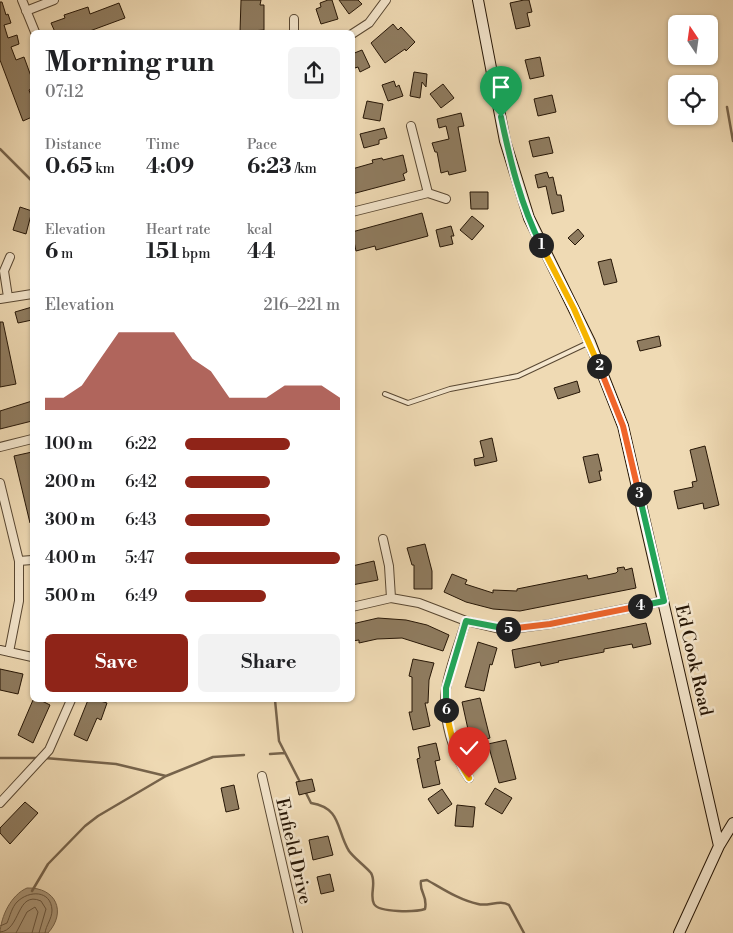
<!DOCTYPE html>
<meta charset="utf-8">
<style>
:root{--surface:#fff;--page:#f2f2f2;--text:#202124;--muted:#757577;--accent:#8f2418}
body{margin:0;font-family:"Libre Bodoni",serif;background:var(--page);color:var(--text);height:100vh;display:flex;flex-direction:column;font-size:19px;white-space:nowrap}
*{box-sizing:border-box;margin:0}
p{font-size:16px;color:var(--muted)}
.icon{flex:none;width:28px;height:28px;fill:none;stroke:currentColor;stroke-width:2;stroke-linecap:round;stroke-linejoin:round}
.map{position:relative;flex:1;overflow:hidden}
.details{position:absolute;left:30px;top:30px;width:325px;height:672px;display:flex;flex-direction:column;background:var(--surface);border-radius:8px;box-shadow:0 1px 4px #0004}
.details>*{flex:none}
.needle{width:32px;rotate:347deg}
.fabs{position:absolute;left:668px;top:15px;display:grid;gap:10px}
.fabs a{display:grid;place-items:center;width:50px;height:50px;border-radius:8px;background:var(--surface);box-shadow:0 1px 4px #0004;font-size:25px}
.pin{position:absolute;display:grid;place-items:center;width:42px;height:42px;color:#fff;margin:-51px -21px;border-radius:50% 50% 50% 0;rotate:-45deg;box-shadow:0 0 5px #0007}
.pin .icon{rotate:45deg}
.km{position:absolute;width:25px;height:25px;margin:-12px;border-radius:50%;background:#222;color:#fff;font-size:14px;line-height:25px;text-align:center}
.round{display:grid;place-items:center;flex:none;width:52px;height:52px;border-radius:8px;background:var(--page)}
.overview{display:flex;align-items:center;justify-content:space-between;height:85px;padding:0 15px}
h1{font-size:28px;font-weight:800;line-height:38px}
.metrics{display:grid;grid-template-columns:repeat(3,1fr);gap:8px;height:85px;padding:5px 15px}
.metrics div{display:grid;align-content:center}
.metrics b{font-size:21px;font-weight:800}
.metrics small{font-size:14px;font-weight:400}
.metrics p{font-size:14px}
.chart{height:140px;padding:10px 15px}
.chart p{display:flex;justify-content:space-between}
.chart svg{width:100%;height:90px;margin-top:5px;fill:var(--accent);opacity:.7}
.cta{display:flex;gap:10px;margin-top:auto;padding:10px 15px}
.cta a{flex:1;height:58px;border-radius:8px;background:var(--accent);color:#fff;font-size:20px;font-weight:800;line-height:58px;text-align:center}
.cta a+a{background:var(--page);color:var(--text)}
ul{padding:0 15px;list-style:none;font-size:16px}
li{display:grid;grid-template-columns:80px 60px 1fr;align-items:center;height:38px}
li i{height:12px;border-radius:6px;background:var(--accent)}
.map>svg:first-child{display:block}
</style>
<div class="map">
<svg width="733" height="933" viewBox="0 0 733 933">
<rect width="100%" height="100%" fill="#efdab4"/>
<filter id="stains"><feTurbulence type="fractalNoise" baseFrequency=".004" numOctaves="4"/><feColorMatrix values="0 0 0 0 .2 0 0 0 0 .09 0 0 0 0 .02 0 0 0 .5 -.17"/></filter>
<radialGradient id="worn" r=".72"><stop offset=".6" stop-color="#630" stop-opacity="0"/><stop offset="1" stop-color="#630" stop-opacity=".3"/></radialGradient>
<!-- water -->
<path fill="#ab9779" stroke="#76634b" d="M27 888C56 887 67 912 48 933H0C1 916 11 895 27 888Z"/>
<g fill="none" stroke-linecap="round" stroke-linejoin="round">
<!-- shore -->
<path stroke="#685640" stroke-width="1" d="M0 926 7 923C10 916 12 907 17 902 29 890 51 890 52 910 52 919 46 925 45 933
M0 932C21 931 16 890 41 901L46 909 39 933
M16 933 27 912 35 907 38 912 32 933"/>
<!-- stream -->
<path stroke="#76634b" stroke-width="2.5" d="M727 107 733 141
M0 149 32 181
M275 700 279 741 301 784
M270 754 285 753
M0 758H39
M45 758 116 764 166 776
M305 791 311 803C342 808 336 830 349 851 354 858 365 866 371 873 377 883 369 895 374 904 379 913 416 912 425 909 428 895 419 893 421 881L427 880C443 889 459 900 478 904 488 907 500 899 509 905L524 933
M32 891 48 864 85 826 98 816 166 776 213 757 244 755"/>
</g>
<!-- building -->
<path fill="#8f7c60" stroke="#261606" d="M241 0H261L260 5H264V30L240 32Z
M328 0H332L338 19 321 24 316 9 321 7 320 3Z
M339 0H358L362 4 349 14Z
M524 0H529L532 12 527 13 530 26 516 29 510 3Z
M0 2H2L6 15 8 14 11 23 4 25 8 38 17 35 19 44 11 47 16 60 24 57 32 79V88L29 90 32 98V117L23 121 0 60Z
M119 3 125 18 87 32H55L51 23 65 18 64 15 88 7 90 14Z
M393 24 398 30 401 27 415 42 406 51 405 49 385 63 371 43Z
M362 50 370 67 360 72 358 67 355 68 352 62V54Z
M540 57 544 76 530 79 525 60Z
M414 72 427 74 426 87 422 82 420 98 410 96Z
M394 81 396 87 399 85 403 96 388 101 382 85Z
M443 84 454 98 441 108 430 94Z
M552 95 556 112 538 116 534 99Z
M367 101 383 104 380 121 363 118Z
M461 113 464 126 458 127 466 171 449 175 448 171 441 173 437 152H435L432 143 449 139 446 126 439 128 437 119Z
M384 128 387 138 379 140V144L364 148 360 134Z
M549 137 553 153 533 157 529 141Z
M403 155 407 172 403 174 405 180 352 194V169L373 163 372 160 382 158 383 160Z
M547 172 549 178 553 177 557 195H561L564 211 552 214 546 186 538 188 535 175Z
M470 192H488V209H471Z
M20 207 32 211 26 234 13 230Z
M422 213 428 236 376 250 375 246 356 251 352 232Z
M472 216 484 226 472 240 460 230Z
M451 226 454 236H451L453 244 440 247 436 230Z
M578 229 584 236 575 245 568 238Z
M611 259 617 282 604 285 598 262Z
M32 307V320L18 323 15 312Z
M0 322H3L16 384 0 387Z
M659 336 661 346 640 351 637 341Z
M577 381 580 392 558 399 554 388Z
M32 401V421L0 429V411Z
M492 438 497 461 475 466 474 459 484 457 480 441Z
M705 446 719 505 704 509 703 503 678 509 674 491 693 487 692 482 697 481 690 450Z
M32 452V523H30L14 456Z
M598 454 602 471H599L601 480 589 483 583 457Z
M425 544 432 571V589H414V565H412L407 548Z
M374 561 378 580 352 585V566Z
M624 567 625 570 632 568 636 588 520 611 493 609 466 602 444 592 452 574 467 580 465 584 493 593V590L517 591V589L587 575 588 579 616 573 618 571 617 568Z
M378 618 406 620 427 625 449 635 443 651 402 638 377 639 359 643V640L352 641V624Z
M646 623 651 644 633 648 632 644 604 649V652L558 661 559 662 541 666 540 662 515 668 512 650Z
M478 642 497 648 492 665 490 664 484 691 465 687Z
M413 659 434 663 429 680 428 703H425L430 726 413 730 409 712H412V677L409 676Z
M0 669 23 674 18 694 0 690Z
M480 698 490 738 471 743 462 702Z
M33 700H40L50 705 33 743 18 735Z
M88 700H97L107 703 101 720 97 718 87 741 74 735Z
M506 740 516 779 499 783 488 744Z
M436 743 440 760 435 761 440 784 423 788 417 759 420 758 418 747Z
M312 779 315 791 299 795 296 782Z
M234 785 239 809 226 812 221 788Z
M495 788 512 798 502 814 485 804Z
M442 789 452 804 438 814 428 799Z
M25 802 38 813 10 844 0 833V828Z
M457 805 475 807 473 827 455 826Z
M328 836 333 855 313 860 309 840Z
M330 874 334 891 321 894 317 877Z"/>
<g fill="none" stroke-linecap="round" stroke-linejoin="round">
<!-- lane casing -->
<g stroke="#584732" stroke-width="6">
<path id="lane" d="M385 394 408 403 450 389 518 376 590 342"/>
</g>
<!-- street casing -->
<g stroke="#584732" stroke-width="10">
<path id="street" d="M22 0 35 32
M26 11 54 0
M294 19V32
M352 34 369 23 386 0
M411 126 428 193
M352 212 428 193 446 199
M8 297 4 271 10 257
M0 299 32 294
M0 447 32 439
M0 483 19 561V601L9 652
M383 539 389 566 391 598
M19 561 32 560
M352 607 391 598 419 603 466 621 504 630 550 624 664 601
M466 621C460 641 449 669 446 689 442 718 453 754 469 778
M0 650 32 657
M262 776 298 933
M0 803 49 750 71 700"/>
</g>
<!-- secondary casing -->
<g stroke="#261606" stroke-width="12">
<path id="secondary" d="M478 0 505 141 529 218 590 342 623 426 719 846
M679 933 719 846 733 823"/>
</g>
<!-- lane -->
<use href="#lane" stroke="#f5e7ce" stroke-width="4"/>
<!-- street -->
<use href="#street" stroke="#f5e7ce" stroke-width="8"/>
<!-- secondary -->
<use href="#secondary" stroke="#f5e7ce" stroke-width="10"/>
</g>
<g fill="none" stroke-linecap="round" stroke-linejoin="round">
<!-- split-1 casing -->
<g stroke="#fff" stroke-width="10">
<path id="split-1" d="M501 117C510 160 521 206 541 245"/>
</g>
<!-- split-2 casing -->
<g stroke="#fff" stroke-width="10">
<path id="split-2" d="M541 245 574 309 599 366"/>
</g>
<!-- split-3 casing -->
<g stroke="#fff" stroke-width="10">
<path id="split-3" d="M599 366 623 426 639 494"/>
</g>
<!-- split-4 casing -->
<g stroke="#fff" stroke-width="10">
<path id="split-4" d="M639 494 664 601 640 606"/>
</g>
<!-- split-5 casing -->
<g stroke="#fff" stroke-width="10">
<path id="split-5" d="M508 629 550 624 640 606"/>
</g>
<!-- split-6 casing -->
<g stroke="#fff" stroke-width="10">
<path id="split-6" d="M446 710V688L466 621 508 629"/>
</g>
<!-- split-7 casing -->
<g stroke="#fff" stroke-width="10">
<path id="split-7" d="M446 710C451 734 455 758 469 778"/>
</g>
<!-- split-1 -->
<use href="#split-1" stroke="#22a559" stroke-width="6"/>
<!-- split-2 -->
<use href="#split-2" stroke="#f5b400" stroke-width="6"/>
<!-- split-3 -->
<use href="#split-3" stroke="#f0652b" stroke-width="6"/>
<!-- split-4 -->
<use href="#split-4" stroke="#22a559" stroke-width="6"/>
<!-- split-5 -->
<use href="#split-5" stroke="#f0652b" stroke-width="6"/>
<!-- split-6 -->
<use href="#split-6" stroke="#22a559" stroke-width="6"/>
<!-- split-7 -->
<use href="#split-7" stroke="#f5b400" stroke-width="6"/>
</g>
<g text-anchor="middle" stroke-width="5" stroke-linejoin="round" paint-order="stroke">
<!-- street labels -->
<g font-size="18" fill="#261606" stroke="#f5e7ce">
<text transform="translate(694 660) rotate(77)" y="6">Ed Cook Road</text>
<text transform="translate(294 851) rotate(77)" y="6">Enfield Drive</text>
</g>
</g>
<rect width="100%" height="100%" filter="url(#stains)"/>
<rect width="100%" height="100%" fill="url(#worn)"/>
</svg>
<div class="fabs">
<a><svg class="needle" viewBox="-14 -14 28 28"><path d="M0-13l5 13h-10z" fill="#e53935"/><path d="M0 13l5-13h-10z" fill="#757577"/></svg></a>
<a><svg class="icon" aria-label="locate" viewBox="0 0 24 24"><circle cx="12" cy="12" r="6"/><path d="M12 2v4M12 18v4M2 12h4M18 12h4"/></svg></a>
</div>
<div class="pin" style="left:501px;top:117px;background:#1e9e55"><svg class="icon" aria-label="arrive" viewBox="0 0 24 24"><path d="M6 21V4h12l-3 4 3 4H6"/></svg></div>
<div class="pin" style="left:469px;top:778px;background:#d93025"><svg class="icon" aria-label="check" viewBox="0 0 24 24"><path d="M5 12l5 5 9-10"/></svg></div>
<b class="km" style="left:541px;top:245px">1</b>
<b class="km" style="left:599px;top:366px">2</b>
<b class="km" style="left:639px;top:494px">3</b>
<b class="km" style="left:640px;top:606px">4</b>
<b class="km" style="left:508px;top:629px">5</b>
<b class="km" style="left:446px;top:710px">6</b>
<section class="details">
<div class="overview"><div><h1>Morning run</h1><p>07:12</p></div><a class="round"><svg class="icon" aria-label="share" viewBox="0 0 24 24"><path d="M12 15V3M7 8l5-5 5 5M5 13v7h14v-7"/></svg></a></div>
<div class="metrics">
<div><p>Distance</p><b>0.65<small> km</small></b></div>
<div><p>Time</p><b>4:09</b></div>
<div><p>Pace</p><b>6:23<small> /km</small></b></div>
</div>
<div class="metrics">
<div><p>Elevation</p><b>6<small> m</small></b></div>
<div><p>Heart rate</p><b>151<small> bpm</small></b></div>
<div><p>kcal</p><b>44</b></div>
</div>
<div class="chart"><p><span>Elevation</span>216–221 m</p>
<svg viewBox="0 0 160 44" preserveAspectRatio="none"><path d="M0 44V38L10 38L20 32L30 19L40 6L50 6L60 6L70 6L80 19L90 25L100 38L110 38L120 38L130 32L140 32L150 32L160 38V44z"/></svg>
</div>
<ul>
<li><b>100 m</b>6:22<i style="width:68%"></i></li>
<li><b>200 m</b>6:42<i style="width:55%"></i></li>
<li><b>300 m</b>6:43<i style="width:55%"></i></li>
<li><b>400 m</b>5:47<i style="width:100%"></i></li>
<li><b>500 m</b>6:49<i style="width:52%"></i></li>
</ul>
<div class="cta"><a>Save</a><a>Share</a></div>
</section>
</div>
